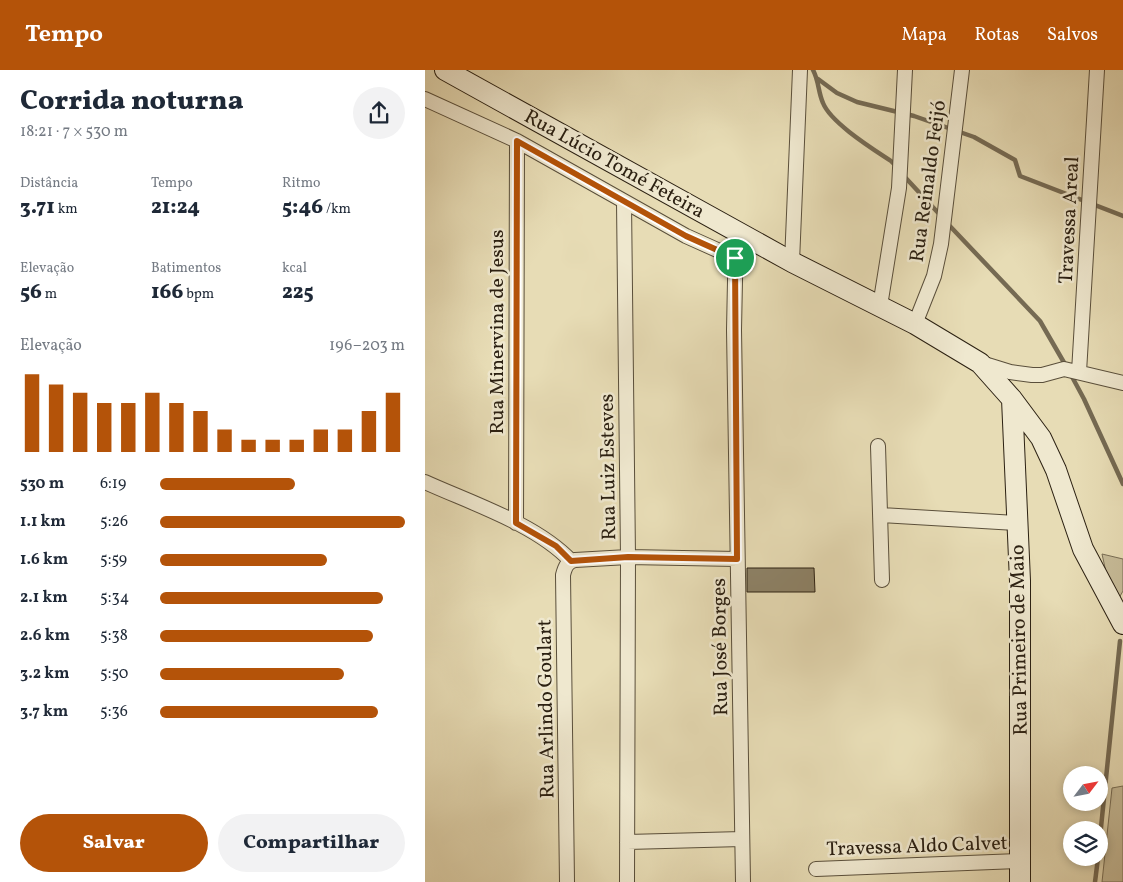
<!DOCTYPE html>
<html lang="pt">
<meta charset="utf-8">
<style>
:root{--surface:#fff;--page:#f2f2f3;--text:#1f2937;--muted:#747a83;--accent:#b45309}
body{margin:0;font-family:Vollkorn,serif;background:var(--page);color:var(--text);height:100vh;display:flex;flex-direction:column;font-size:19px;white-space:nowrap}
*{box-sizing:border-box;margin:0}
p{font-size:16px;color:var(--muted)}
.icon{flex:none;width:28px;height:28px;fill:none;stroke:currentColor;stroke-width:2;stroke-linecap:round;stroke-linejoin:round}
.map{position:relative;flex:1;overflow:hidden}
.side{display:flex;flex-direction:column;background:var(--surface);width:425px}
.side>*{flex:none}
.needle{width:32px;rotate:58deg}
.fabs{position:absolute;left:638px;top:696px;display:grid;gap:10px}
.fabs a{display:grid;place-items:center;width:45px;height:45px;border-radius:50%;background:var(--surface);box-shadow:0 2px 8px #0003;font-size:25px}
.pin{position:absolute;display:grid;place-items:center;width:42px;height:42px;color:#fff;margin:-21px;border:2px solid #fff;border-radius:50%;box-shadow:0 1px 5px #0007}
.round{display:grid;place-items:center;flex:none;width:52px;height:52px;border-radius:26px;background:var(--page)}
.overview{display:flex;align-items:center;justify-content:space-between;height:85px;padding:0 20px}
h1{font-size:28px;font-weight:800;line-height:38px}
.stats{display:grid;grid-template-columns:repeat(3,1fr);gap:8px;height:85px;padding:5px 20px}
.stats div{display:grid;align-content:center}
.stats b{font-size:21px;font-weight:800}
.stats small{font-size:14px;font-weight:400}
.stats p{font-size:14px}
.chart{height:140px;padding:10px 20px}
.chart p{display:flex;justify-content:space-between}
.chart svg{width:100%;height:90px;margin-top:5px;stroke:var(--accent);stroke-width:6}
.button{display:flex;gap:10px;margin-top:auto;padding:10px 20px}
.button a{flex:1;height:58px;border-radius:30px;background:var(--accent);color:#fff;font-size:20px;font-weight:800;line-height:58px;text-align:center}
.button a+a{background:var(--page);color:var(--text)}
ul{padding:0 20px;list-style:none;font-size:16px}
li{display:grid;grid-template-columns:80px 60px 1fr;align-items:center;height:38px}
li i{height:12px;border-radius:6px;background:var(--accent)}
header{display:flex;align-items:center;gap:30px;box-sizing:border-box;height:70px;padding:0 25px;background:var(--accent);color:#fff}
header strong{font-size:24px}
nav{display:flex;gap:28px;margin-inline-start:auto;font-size:18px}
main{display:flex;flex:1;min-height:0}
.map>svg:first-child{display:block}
</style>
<header>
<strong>Tempo</strong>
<nav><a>Mapa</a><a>Rotas</a><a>Salvos</a></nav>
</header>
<main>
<section class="side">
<div class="overview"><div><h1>Corrida noturna</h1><p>18:21 · 7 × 530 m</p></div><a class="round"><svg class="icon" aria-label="share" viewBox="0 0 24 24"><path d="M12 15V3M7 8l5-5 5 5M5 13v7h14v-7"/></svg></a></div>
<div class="stats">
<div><p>Distância</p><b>3.71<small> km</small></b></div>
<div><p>Tempo</p><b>21:24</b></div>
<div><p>Ritmo</p><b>5:46<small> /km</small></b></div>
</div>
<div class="stats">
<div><p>Elevação</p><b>56<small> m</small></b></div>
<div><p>Batimentos</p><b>166<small> bpm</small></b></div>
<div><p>kcal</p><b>225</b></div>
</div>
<div class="chart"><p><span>Elevação</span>196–203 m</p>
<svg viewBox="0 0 160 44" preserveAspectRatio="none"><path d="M5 44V6M15 44V11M25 44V15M35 44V20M45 44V20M55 44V15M65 44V20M75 44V24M85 44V33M95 44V38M105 44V38M115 44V38M125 44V33M135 44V33M145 44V24M155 44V15"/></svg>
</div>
<ul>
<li><b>530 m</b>6:19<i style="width:55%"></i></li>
<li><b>1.1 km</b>5:26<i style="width:100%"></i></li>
<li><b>1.6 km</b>5:59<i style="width:68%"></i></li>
<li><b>2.1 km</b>5:34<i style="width:91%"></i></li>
<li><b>2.6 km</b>5:38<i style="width:87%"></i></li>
<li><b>3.2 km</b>5:50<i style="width:75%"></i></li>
<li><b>3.7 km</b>5:36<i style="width:89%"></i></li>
</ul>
<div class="button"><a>Salvar</a><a>Compartilhar</a></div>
</section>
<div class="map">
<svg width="698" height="812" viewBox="0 0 698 812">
<rect width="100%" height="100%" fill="#e7dcb5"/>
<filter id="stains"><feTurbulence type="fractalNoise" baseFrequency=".004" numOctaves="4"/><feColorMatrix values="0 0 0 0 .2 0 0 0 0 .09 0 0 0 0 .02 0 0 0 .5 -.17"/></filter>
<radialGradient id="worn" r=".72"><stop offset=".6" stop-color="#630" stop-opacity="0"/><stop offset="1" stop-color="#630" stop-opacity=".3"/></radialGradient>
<!-- green -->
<path fill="#c7bc99" stroke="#796e56" d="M677 484 698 489V521L694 528 683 511Z
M698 716V812H677L687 718Z"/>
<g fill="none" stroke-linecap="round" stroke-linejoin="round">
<!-- stream -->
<path stroke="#756a53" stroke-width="4.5" d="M388 0C394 11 393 22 398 33 406 53 448 79 466 91L472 97
M393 9 412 23 432 32 489 46 549 67 590 90 595 106 698 146
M478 105 517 147
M522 153 615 251 641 296
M645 303 659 329 698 414
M674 777 695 571
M670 812 673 788"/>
</g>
<!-- building -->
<path fill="#8d8267" stroke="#2b2012" d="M322 498H389L390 522H322Z"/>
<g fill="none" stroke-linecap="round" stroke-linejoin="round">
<!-- minor casing -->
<g stroke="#5a4f3b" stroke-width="16">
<path id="minor" d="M0 29 92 71 261 166 310 188
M199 132 203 487 202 812
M311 161 309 260 318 812
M367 192 375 0
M455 236 474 118 480 0
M490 254 509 206 516 174 537 0
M556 293 585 302 607 305H617L639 299 698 313
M654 302 672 0
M453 376 457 510
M0 412C46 433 111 454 146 491
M456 445 591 453
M91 453 92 71
M202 772 317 769
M391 799 595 791
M142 812 138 505C140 497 142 492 150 490L203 487 312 489"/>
</g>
<!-- secondary casing -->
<g stroke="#2b2012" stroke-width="22">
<path id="secondary" d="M20 0 367 192 490 254 555 293 587 329 616 368 631 400 658 479 698 554
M587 329 595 511V812"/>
</g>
<!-- minor -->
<use href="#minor" stroke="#efe8cf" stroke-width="14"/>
<!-- secondary -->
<use href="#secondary" stroke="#efe8cf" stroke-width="20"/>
</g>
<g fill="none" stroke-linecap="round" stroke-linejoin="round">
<!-- route casing -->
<g stroke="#fff" stroke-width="10">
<path id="route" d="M92 71 261 166 310 188 312 489 203 487 146 491 131 476 91 453Z"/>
</g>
<!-- route -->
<use href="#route" stroke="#b45309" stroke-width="6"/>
</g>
<g text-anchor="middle" stroke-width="5" stroke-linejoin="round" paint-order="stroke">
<!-- street labels -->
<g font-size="20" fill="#2b2012" stroke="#efe8cf">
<text transform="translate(190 93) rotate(29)" y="7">Rua Lúcio Tomé Feteira</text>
<text transform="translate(502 111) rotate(-82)" y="7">Rua Reinaldo Feijó</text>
<text transform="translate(643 150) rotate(-87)" y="7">Travessa Areal</text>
<text transform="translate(71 262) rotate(-90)" y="7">Rua Minervina de Jesus</text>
<text transform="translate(182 397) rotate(-91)" y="7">Rua Luiz Esteves</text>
<text transform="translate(593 570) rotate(-91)" y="7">Rua Primeiro de Maio</text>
<text transform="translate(294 577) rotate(-91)" y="7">Rua José Borges</text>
<text transform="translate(120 639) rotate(-91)" y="7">Rua Arlindo Goulart</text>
<text transform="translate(492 775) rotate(-2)" y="7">Travessa Aldo Calvet</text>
</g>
</g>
<rect width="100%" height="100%" filter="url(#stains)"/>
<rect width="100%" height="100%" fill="url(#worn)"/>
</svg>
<div class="fabs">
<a><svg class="needle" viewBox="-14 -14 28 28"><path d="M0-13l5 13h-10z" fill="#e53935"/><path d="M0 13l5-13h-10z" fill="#747a83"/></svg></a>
<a><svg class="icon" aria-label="layers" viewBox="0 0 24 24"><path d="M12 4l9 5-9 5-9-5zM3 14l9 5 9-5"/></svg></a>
</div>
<div class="pin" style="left:310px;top:188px;background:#1e9e55"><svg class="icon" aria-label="arrive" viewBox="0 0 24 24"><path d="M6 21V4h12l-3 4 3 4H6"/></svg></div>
</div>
</main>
